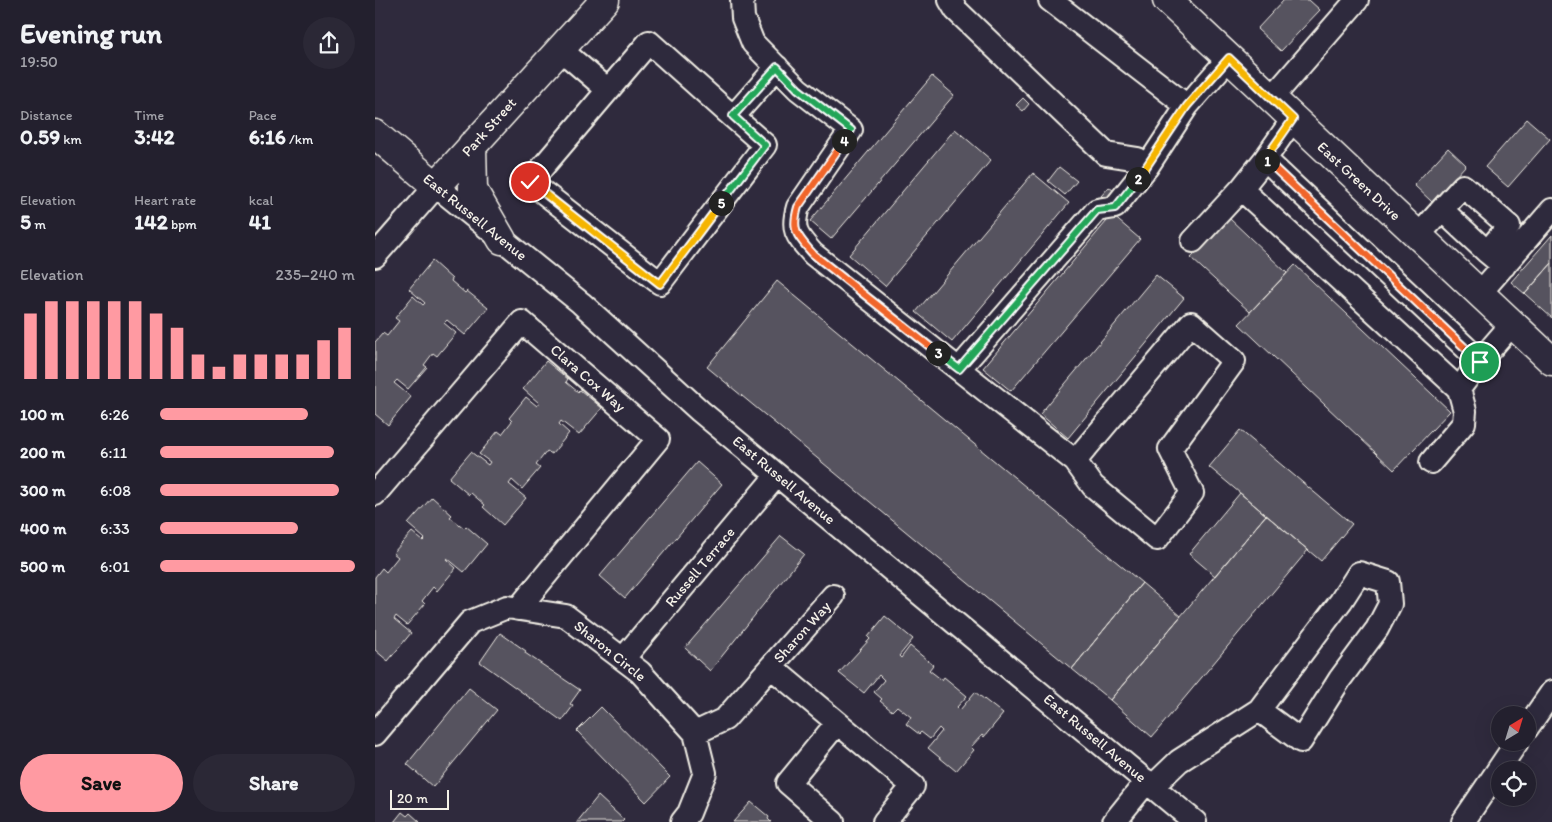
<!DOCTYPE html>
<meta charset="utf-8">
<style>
:root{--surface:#23202e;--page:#2b2836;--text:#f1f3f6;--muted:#a3a3aa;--line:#403e4a;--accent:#ff9aa2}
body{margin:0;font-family:Itim,sans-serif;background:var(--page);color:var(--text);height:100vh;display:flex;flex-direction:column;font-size:19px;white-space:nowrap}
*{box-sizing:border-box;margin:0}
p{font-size:16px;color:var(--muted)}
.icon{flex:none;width:28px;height:28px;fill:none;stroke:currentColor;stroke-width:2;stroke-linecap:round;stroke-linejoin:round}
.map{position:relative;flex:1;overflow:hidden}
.sheet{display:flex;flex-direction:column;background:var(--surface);width:375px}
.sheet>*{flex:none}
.needle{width:32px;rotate:38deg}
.buttons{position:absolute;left:1116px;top:706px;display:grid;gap:10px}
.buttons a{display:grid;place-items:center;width:45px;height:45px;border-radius:50%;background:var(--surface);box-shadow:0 5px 20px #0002,0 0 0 1px var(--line);font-size:25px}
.scale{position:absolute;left:15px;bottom:12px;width:59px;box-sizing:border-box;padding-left:5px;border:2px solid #f4f1e8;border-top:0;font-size:14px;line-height:18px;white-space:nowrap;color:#f4f1e8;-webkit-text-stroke:4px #2f2a3d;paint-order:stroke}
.pin{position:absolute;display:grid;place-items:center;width:42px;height:42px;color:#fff;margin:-21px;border:2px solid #fff;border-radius:50%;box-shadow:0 1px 5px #0007}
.km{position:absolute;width:25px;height:25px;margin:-12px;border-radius:50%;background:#222;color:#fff;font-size:14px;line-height:25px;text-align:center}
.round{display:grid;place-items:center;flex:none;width:52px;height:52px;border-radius:26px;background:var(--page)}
.overview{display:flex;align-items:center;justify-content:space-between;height:85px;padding:0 20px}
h1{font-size:28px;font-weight:800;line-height:38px}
.figures{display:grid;grid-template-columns:repeat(3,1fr);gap:8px;height:85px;padding:5px 20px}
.figures div{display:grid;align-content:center}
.figures b{font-size:21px;font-weight:800}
.figures small{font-size:14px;font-weight:400}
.figures p{font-size:14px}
.chart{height:140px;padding:10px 20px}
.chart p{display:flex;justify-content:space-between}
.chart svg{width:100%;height:90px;margin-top:5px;stroke:var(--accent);stroke-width:6}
.action{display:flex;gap:10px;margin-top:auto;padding:10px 20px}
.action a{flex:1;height:58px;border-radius:30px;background:var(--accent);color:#111;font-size:20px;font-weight:800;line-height:58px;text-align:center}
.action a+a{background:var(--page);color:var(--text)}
ul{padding:0 20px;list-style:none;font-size:16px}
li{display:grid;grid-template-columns:80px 60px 1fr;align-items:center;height:38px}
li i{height:12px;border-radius:6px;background:var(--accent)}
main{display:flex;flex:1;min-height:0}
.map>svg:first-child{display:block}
</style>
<main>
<section class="sheet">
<div class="overview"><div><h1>Evening run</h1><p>19:50</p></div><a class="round"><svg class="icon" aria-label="share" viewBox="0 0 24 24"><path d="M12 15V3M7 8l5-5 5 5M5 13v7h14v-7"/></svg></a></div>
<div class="figures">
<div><p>Distance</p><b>0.59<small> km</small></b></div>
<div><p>Time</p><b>3:42</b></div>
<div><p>Pace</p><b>6:16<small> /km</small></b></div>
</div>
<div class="figures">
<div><p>Elevation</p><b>5<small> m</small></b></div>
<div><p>Heart rate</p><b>142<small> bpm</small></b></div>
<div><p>kcal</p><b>41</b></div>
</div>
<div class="chart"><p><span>Elevation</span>235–240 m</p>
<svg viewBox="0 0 160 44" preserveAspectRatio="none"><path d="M5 44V12M15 44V6M25 44V6M35 44V6M45 44V6M55 44V6M65 44V12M75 44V19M85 44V32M95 44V38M105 44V32M115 44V32M125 44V32M135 44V32M145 44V25M155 44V19"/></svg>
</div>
<ul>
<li><b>100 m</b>6:26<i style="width:76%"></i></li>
<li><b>200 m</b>6:11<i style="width:89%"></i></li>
<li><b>300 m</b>6:08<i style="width:92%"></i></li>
<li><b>400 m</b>6:33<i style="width:71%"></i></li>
<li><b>500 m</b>6:01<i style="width:100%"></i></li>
</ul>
<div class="action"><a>Save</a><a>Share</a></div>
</section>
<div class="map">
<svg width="1177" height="822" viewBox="0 0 1177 822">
<rect width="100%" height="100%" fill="#2f2a3d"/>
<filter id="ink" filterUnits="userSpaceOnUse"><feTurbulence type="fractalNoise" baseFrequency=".02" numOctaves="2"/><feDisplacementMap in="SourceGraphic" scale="10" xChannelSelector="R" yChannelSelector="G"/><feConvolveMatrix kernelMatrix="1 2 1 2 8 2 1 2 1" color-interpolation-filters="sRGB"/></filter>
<g filter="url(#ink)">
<!-- building -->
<path fill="#56525f" stroke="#f4f1e8" d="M909 0H934L945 10 906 51 882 29Z
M557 76 579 95 456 239 435 221Z
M648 98 654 104 648 111 641 105Z
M1152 119 1175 139 1133 187 1110 167Z
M580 129 616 160 510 286 474 255Z
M1073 148 1091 165 1057 202 1039 185Z
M684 167 702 181 690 195 673 181Z
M658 173 694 203 577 342 541 312Z
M734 187 744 195 731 200 726 196Z
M737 215 765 239 636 391 608 368Z
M854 218 912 273 875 312 816 258Z
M1177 235V263L1150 294 1136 282Z
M57 261 77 279 76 281 90 293 92 291 113 308 90 335 72 320 69 323 81 333 62 356 58 353 49 365 52 367 33 389 22 380 19 383 36 397 13 425 0 414V342L8 333 12 336 24 321 20 318 38 296 48 305 50 303 34 289Z
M1177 263V318L1150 294Z
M920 265 1075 411 1019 470 864 324Z
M781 275 809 298 693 438 665 414Z
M402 281 767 583 697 669 332 367Z
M171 361 193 379 191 382 203 392 205 390 227 408 204 435 186 421 184 424 194 433 177 454 172 451 161 465 165 468 147 489 137 480 134 484 151 498 128 525 108 507 110 505 96 493 94 495 74 478 96 452 113 465 115 462 104 454 123 431 127 434 137 421 134 418 151 397 162 406 164 403 148 389Z
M865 430 977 524 946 561 834 467Z
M322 462 347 484 250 598 225 576Z
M865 493 891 515 840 576 814 554Z
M57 497 77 515 75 517 89 528 91 526 112 544 89 572 72 558 71 559 81 568 62 591 58 587 47 601 50 604 32 625 21 616 19 619 36 633 13 661 0 650V577L7 568 11 572 23 557 18 553 37 532 48 541 50 539 33 524Z
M891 515 933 550 777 737 735 700Z
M406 536 429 554 335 671 310 648Z
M767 583 806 616 735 700 697 669Z
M510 616 538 639 524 656 526 658 535 646 558 665 554 670 567 680 569 677 592 696 582 707 585 710 600 692 628 714 609 737 607 735 596 747 599 750 581 771 553 748 567 731 564 728 555 739 546 732 544 734 531 724 536 717 522 706 517 711 505 701 507 699 499 692 509 680 504 675 489 693 464 673 495 639 493 637Z
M125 633 151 651 150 653 205 690 195 704 198 706 187 721 105 662Z
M94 688 122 710 58 787 32 764Z
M226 707 295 777 271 802 202 731Z
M223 796 249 820 247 822H202Z
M376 802 394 817 393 819 396 822H358Z
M27 812 32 816 35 813 45 822H19Z"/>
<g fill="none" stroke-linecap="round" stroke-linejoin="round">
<!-- minor casing -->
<g stroke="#f4f1e8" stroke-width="26">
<path id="minor" d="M367 0 368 18 378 43 423 89 476 130 423 207C416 231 422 236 438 254L700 461 718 486 782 539 817 493 795 449 859 361 816 323 700 461
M575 0 581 10 731 154 763 159 772 167
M675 0 812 106
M185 49 233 90
M897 98 982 0
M358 117 274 42 155 182 285 283 390 145 358 117 402 67
M918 119 890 159 1105 361 1137 324
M890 159 866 189 1084 389 1105 361
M1067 210 1112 252
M1043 236 1088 186 1134 226 1112 252 1129 266
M818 241 866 189
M0 256 61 186 206 303 325 411 820 822
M1105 293 1177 210
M584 369 722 210 740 207 772 167 812 106 854 58
M1056 462 1089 423 1090 411 1084 389
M0 494 147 322 283 439 143 609
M248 659 402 475
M396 667 538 786 509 822
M1152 728 1177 692
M320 733 350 719 458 596
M0 734 95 622 132 607 191 616 265 672 320 733 330 773 314 813 307 822
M778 786 804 761 884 710 966 601 984 573 1013 582 1015 604 1002 629 965 679 926 741 884 710
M458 822 413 783 462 723
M739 822 772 781
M1088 822 1142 742"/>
</g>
<!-- major casing -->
<g stroke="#f4f1e8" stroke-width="31">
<path id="major" d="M792 0 1177 361
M0 134 61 186 230 0
M97 145 98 190 127 240"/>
</g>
<!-- minor -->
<use href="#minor" stroke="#2f2a3d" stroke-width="22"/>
<!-- major -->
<use href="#major" stroke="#2f2a3d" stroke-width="28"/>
</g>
</g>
<g fill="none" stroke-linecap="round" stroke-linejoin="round" filter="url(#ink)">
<!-- split-1 casing -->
<g stroke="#fff" stroke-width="10">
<path id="split-1" d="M892 161 1105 362"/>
</g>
<!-- split-2 casing -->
<g stroke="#fff" stroke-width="10">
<path id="split-2" d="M763 179 812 106 854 58 918 119 890 159 892 161"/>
</g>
<!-- split-3 casing -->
<g stroke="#fff" stroke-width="10">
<path id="split-3" d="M563 353 584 369 722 210 740 208 763 179"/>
</g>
<!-- split-4 casing -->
<g stroke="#fff" stroke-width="10">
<path id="split-4" d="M469 141 423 207C416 231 422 236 438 254L563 353"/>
</g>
<!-- split-5 casing -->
<g stroke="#fff" stroke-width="10">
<path id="split-5" d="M346 203 390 145 358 116 402 67 423 89 476 130 469 141"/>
</g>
<!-- split-6 casing -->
<g stroke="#fff" stroke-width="10">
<path id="split-6" d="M155 182 285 284 346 203"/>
</g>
<!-- split-1 -->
<use href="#split-1" stroke="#f0652b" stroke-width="6"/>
<!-- split-2 -->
<use href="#split-2" stroke="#f5b400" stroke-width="6"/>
<!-- split-3 -->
<use href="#split-3" stroke="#22a559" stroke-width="6"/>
<!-- split-4 -->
<use href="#split-4" stroke="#f0652b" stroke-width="6"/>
<!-- split-5 -->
<use href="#split-5" stroke="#22a559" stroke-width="6"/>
<!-- split-6 -->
<use href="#split-6" stroke="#f5b400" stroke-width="6"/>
</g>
<g text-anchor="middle" stroke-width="5" stroke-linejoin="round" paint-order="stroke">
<!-- street labels -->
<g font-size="15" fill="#f4f1e8" stroke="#2f2a3d">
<text transform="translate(114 127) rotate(-48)" y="5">Park Street</text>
<text transform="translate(984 181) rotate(43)" y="5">East Green Drive</text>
<text transform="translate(100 217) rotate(39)" y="5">East Russell Avenue</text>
<text transform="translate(213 378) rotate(41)" y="5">Clara Cox Way</text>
<text transform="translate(409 480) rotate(40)" y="5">East Russell Avenue</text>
<text transform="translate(325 567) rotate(-50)" y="5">Russell Terrace</text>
<text transform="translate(427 632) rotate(-48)" y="5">Sharon Way</text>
<text transform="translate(235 651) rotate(39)" y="5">Sharon Circle</text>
<text transform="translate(720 738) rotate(40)" y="5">East Russell Avenue</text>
</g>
</g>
</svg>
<div class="buttons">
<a><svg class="needle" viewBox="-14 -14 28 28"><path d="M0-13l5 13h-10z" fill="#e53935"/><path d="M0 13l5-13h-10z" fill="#a3a3aa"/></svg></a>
<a><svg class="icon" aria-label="locate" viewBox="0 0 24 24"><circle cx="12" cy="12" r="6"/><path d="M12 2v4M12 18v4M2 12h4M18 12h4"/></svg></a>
</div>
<div class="scale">20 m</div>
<div class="pin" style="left:1105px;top:362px;background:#1e9e55"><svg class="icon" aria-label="arrive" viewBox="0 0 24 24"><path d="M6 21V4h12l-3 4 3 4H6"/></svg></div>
<div class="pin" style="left:155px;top:182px;background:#d93025"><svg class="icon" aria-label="check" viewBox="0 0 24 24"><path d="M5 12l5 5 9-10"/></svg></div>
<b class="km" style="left:892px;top:161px">1</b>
<b class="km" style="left:763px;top:179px">2</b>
<b class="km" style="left:563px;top:353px">3</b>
<b class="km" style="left:469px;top:141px">4</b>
<b class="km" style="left:346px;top:203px">5</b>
</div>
</main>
